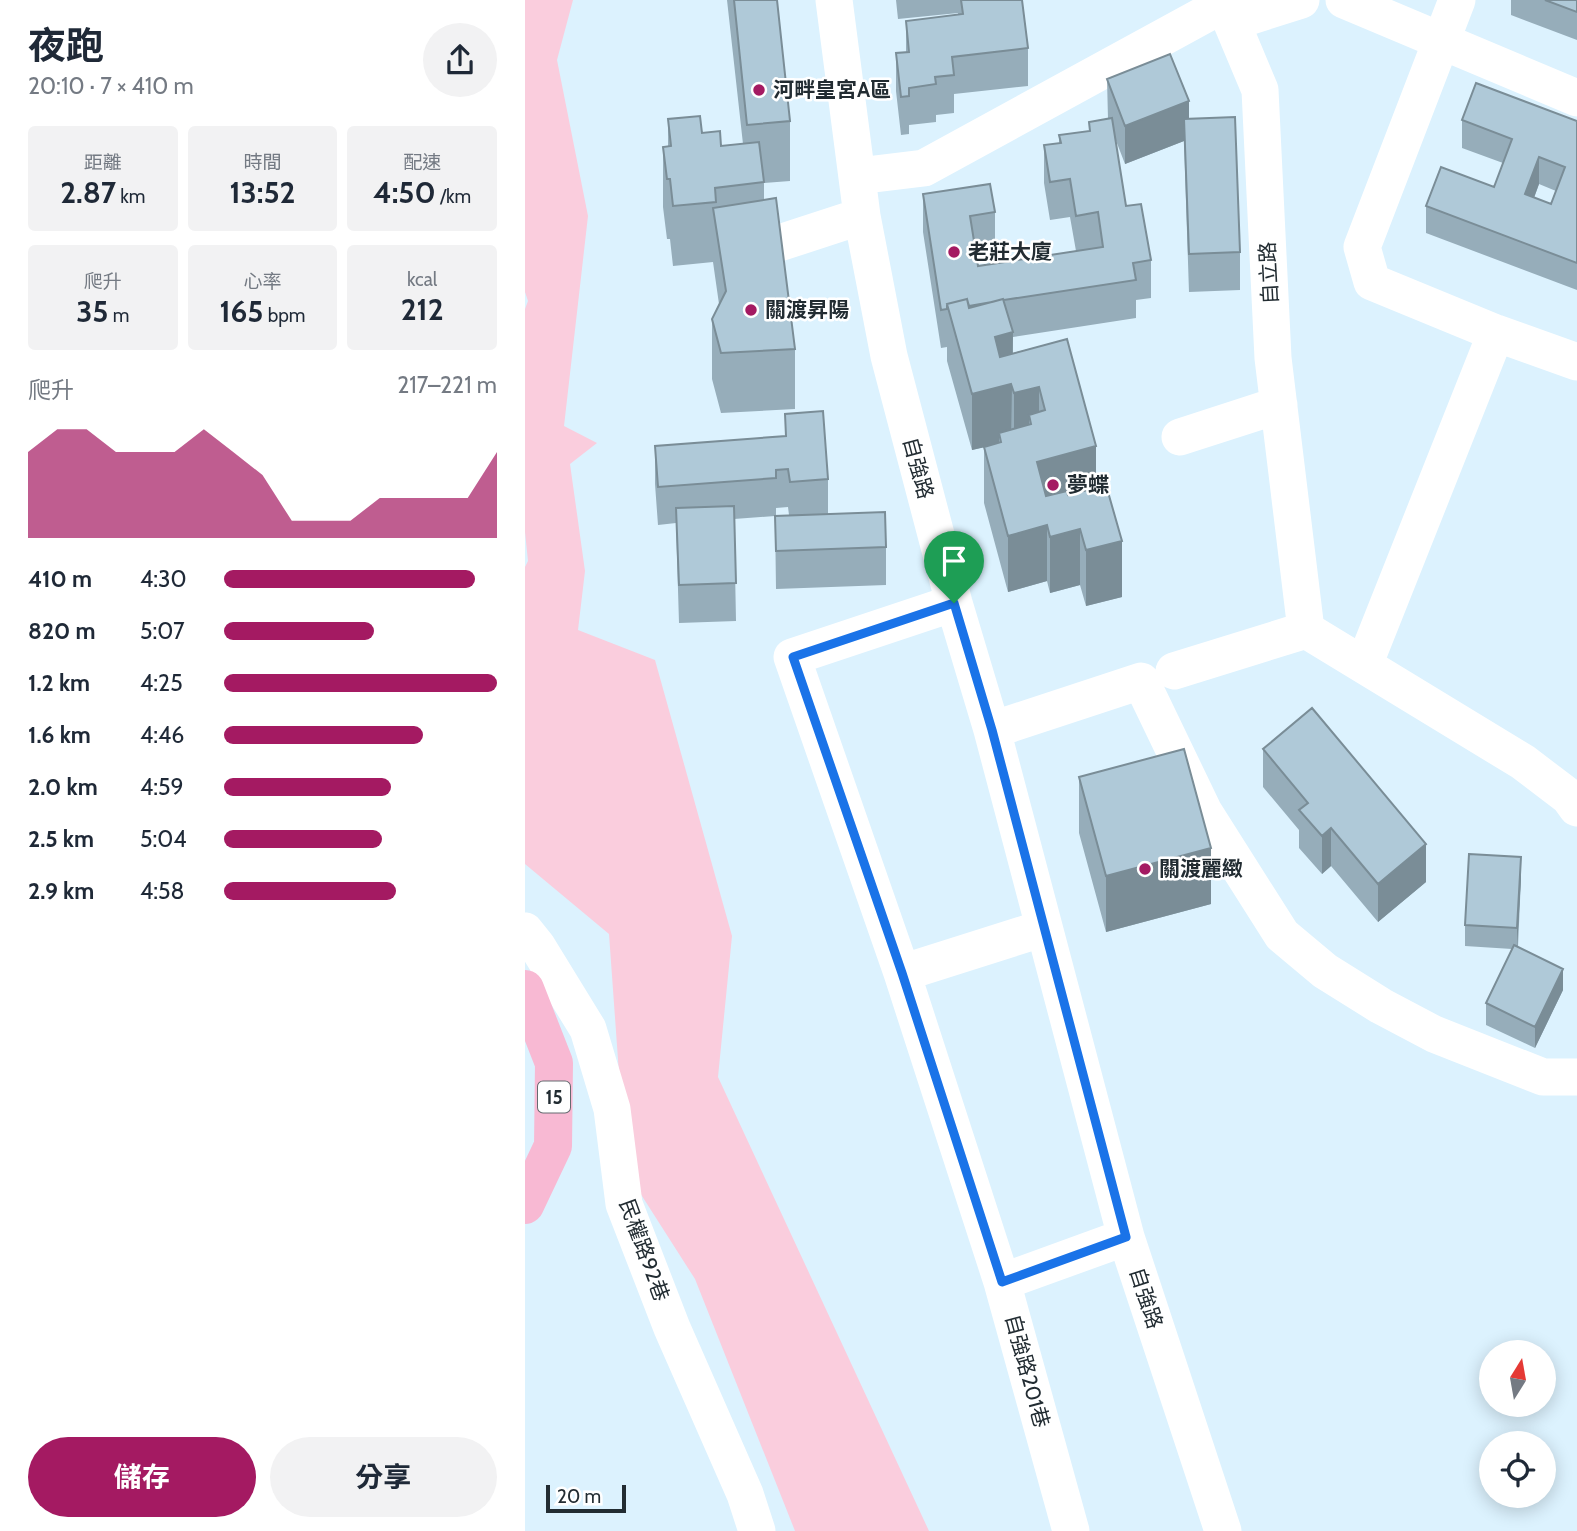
<!DOCTYPE html>
<html lang="zh-TW">
<meta charset="utf-8">
<style>
:root{--surface:#fff;--page:#f2f2f3;--text:#1f2937;--muted:#747a83;--accent:#a41a62}
body{margin:0;font-family:Cabin,"Noto Sans TC",sans-serif;background:var(--page);color:var(--text);height:100vh;display:flex;flex-direction:column;font-size:26px;white-space:nowrap}
*{box-sizing:border-box;margin:0}
p{font-size:23px;color:var(--muted)}
.icon{flex:none;width:38px;height:38px;fill:none;stroke:currentColor;stroke-width:2;stroke-linecap:round;stroke-linejoin:round}
.map{position:relative;flex:1;overflow:hidden}
.details{display:flex;flex-direction:column;background:var(--surface);width:525px}
.details>*{flex:none}
.needle{width:46px;rotate:11deg}
.fabs{position:absolute;left:954px;top:1340px;display:grid;gap:14px}
.fabs a{display:grid;place-items:center;width:77px;height:77px;border-radius:50%;background:var(--surface);box-shadow:0 4px 18px #0003;font-size:35px}
.scale{position:absolute;left:21px;bottom:18px;width:80px;box-sizing:border-box;padding-left:7px;border:4px solid #222c32;border-top:0;font-size:19px;line-height:24px;white-space:nowrap;color:#222c32;-webkit-text-stroke:5px #fff;paint-order:stroke}
.pin{position:absolute;display:grid;place-items:center;width:60px;height:60px;color:#fff;margin:-72px -30px;border-radius:50% 50% 50% 0;rotate:-45deg;box-shadow:0 0 7px #0007}
.pin .icon{rotate:45deg}
.round{display:grid;place-items:center;flex:none;width:74px;height:74px;border-radius:37px;background:var(--page)}
.summary{display:flex;align-items:center;justify-content:space-between;height:119px;padding:0 28px}
h1{font-size:38px;font-weight:700;line-height:52px}
.figures{display:grid;grid-template-columns:repeat(3,1fr);gap:10px;height:119px;padding:7px 28px}
.figures div{display:grid;align-content:center;border-radius:7px;background:var(--page);text-align:center}
.figures b{font-size:30px;font-weight:700}
.figures small{font-size:19px;font-weight:400}
.figures p{font-size:19px}
.chart{height:196px;padding:14px 28px}
.chart p{display:flex;justify-content:space-between}
.chart svg{width:100%;height:126px;margin-top:7px;fill:var(--accent);opacity:.7}
.cta{display:flex;gap:14px;margin-top:auto;padding:14px 28px}
.cta a{flex:1;height:80px;border-radius:42px;background:var(--accent);color:#fff;font-size:28px;font-weight:700;line-height:80px;text-align:center}
.cta a+a{background:var(--page);color:var(--text)}
ul{padding:0 28px;list-style:none;font-size:23px}
li{display:grid;grid-template-columns:112px 84px 1fr;align-items:center;height:52px}
li i{height:18px;border-radius:9px;background:var(--accent)}
main{display:flex;flex:1;min-height:0}
.map>svg:first-child{display:block}
</style>
<main>
<section class="details">
<div class="summary"><div><h1>夜跑</h1><p>20:10 · 7 × 410 m</p></div><a class="round"><svg class="icon" aria-label="share" viewBox="0 0 24 24"><path d="M12 15V3M7 8l5-5 5 5M5 13v7h14v-7"/></svg></a></div>
<div class="figures">
<div><p>距離</p><b>2.87<small> km</small></b></div>
<div><p>時間</p><b>13:52</b></div>
<div><p>配速</p><b>4:50<small> /km</small></b></div>
</div>
<div class="figures">
<div><p>爬升</p><b>35<small> m</small></b></div>
<div><p>心率</p><b>165<small> bpm</small></b></div>
<div><p>kcal</p><b>212</b></div>
</div>
<div class="chart"><p><span>爬升</span>217–221 m</p>
<svg viewBox="0 0 160 44" preserveAspectRatio="none"><path d="M0 44V14L10 6L20 6L30 14L40 14L50 14L60 6L70 14L80 22L90 38L100 38L110 38L120 30L130 30L140 30L150 30L160 14V44z"/></svg>
</div>
<ul>
<li><b>410 m</b>4:30<i style="width:92%"></i></li>
<li><b>820 m</b>5:07<i style="width:55%"></i></li>
<li><b>1.2 km</b>4:25<i style="width:100%"></i></li>
<li><b>1.6 km</b>4:46<i style="width:73%"></i></li>
<li><b>2.0 km</b>4:59<i style="width:61%"></i></li>
<li><b>2.5 km</b>5:04<i style="width:58%"></i></li>
<li><b>2.9 km</b>4:58<i style="width:63%"></i></li>
</ul>
<div class="cta"><a>儲存</a><a>分享</a></div>
</section>
<div class="map">
<svg width="1052" height="1531" viewBox="0 0 1052 1531">
<rect width="100%" height="100%" fill="#dcf2fe"/>
<!-- green -->
<path fill="#facddd" d="M0 0H48L32 60 63 216 39 426 72 443 45 464 60 571 53 630 130 660 207 936 193 1077 404 1531H270L170 1279 101 1171 84 934 0 864V567L3 561 0 532V309L3 301 0 292Z"/>
<g fill="none" stroke-linecap="round" stroke-linejoin="round">
<!-- minor -->
<path stroke="#fff" stroke-width="37" d="M309 0 337 216 364 356 429 603 467 730 601 1237 698 1531
M819 0 1052 98
M932 0 837 247 847 282 971 333 1052 362
M707 22 776 0
M333 176 399 168 699 4 735 90 748 358 781 630 998 762 1044 797 1052 808
M245 246 337 216
M655 437 754 405
M429 603 267 657 377 973 477 1282 546 1531
M839 665 971 333
M649 671 781 630
M467 730 616 681 679 812 757 935 800 971 856 1006 909 1034 1018 1077H1052
M0 931 12 946 63 1029 87 1109 99 1204 147 1328 220 1494 232 1531
M377 973 519 928
M477 1282 601 1237"/>
<!-- major -->
<path stroke="#f8b9d3" stroke-width="38" d="M0 989 29 1063 28 1146 0 1205"/>
</g>
<!-- wall -->
<path fill="#96adba" fill-rule="evenodd" d="M202 0H252L265 121V181L239 183V200L270 349V409L196 413 187 379V319L194 304 188 262 148 266 145 239H142L138 207V147L143 146V119L177 133 196 146 218 144Z
M371 0H497L503 48V86L429 94V113L411 115V122L384 125V134L376 135 371 91V53L381 52V21L433 15V13L373 19Z
M986 0H1052V40L986 15Z
M582 79 664 119 715 252V290L664 292 659 141 600 164 590 138 601 206 626 260V298L611 300V318L488 337V353L542 339 571 487 597 597 561 606 555 585 525 593 522 581 483 592 459 503V447L447 450 422 361V347L416 348 398 232V194L470 212V250L451 253 453 266 551 251 545 217 525 220 519 183V145L534 143V135L564 131V122L583 119Z
M937 120 1052 121V290L901 233V206L969 187 978 163 937 148ZM1014 184 1031 191 1026 204 1009 198Z
M260 414 303 479V514L361 547V585L251 589 250 516 209 519 211 621 154 623 151 523 133 525 130 484V446L260 436ZM263 507 264 515 251 516V508Z
M738 749 901 882 853 922 806 866 797 874 774 848V830L738 787Z
M554 777 686 904 581 932 554 833Z
M996 878 993 947 1038 990 1010 1048 961 1025V1003L987 949 940 946V925Z"/>
<!-- shaded-wall -->
<path fill="#7a8d97" d="M664 101V139L659 119V141L600 164V126Z
M1014 157V184L1000 222V194Z
M488 332 486 440 474 433V444L447 450V394L470 337Z
M514 387V443L506 424 504 415V445L489 449V393Z
M571 446V502L512 518V462Z
M522 525V581L483 592V536Z
M555 529V585L525 593V537Z
M597 541V597L561 606V550Z
M806 828V866L797 874V836Z
M901 844V882L853 922V884Z
M686 848V904L581 932V876Z
M996 857V878L992 949V928Z
M1038 969V990L1010 1048V1027Z"/>
<!-- building -->
<path fill="#afc9d8" stroke="#7a8d97" stroke-width="2" fill-rule="evenodd" d="M209 0H252L265 121 222 125Z
M436 0H497L503 48 427 57 429 75 410 77 411 84 384 88V96L376 97 371 53 384 52 381 21 438 14Z
M1020 0H1052V12Z
M645 54 664 101 600 126 582 79Z
M951 83 1052 121V263L901 206 916 167 969 187 987 139 937 120ZM1014 157 1040 167 1026 204 1000 194Z
M175 116 177 133 195 131 196 146 234 142 239 182 190 188 191 202 148 206 145 179H142L138 147 146 146 143 119Z
M710 117 715 252 664 254 659 119Z
M587 118 601 206 616 204 626 260 608 263 611 280 479 300 478 299 467 302 444 306 442 299 422 304V309L416 310 398 194 465 184 470 212 445 216 453 266 578 247 573 212 551 216 545 179 525 182 519 145 536 143 534 135 565 131 564 122Z
M251 198 270 349 196 353 187 319 201 291 188 208Z
M442 299 444 308 478 299 488 332 470 337 475 357 542 339 571 446 512 462 521 496 542 491 543 495 581 485 597 541 561 550 555 529 525 537 522 525 483 536 459 447 476 442 474 433 506 424 504 415 520 410 514 387 489 393 486 384 447 394 422 304Z
M298 411 303 479 265 482 263 469 251 470V478L133 487 130 446 261 436 260 414Z
M209 506 211 583 154 585 151 508Z
M360 512 361 547 251 551 250 516Z
M787 708 901 844 853 884 806 828 797 836 774 810 783 803 738 749Z
M659 749 686 848 581 876 554 777Z
M944 854 996 857 992 928 940 925Z
M989 945 1038 969 1010 1027 961 1003Z"/>
<g fill="none" stroke-linecap="round" stroke-linejoin="round">
<!-- route casing -->
<g stroke="#fff" stroke-width="14">
<path id="route" d="M429 603 467 730 601 1237 477 1282 377 973 268 657Z"/>
</g>
<!-- route -->
<use href="#route" stroke="#1a73e8" stroke-width="9"/>
</g>
<!-- markers -->
<g fill="#a41a62" stroke="#fff" stroke-width="2.5">
<circle cx="234" cy="90" r="7"/>
<circle cx="429" cy="252" r="7"/>
<circle cx="226" cy="310" r="7"/>
<circle cx="528" cy="485" r="7"/>
<circle cx="620" cy="869" r="7"/>
</g>
<g text-anchor="middle" stroke-width="5" stroke-linejoin="round" paint-order="stroke">
<!-- shield labels -->
<rect fill="#fff" stroke="#646b70" stroke-width="2" x="13" y="1081.5" width="32" height="31" rx="5"/>
<g font-size="19" font-weight="bold" fill="#222c32">
<text x="29" y="1104">15</text>
</g>
<!-- poi labels -->
<g font-size="21" font-weight="bold" fill="#222c32" stroke="#fff" text-anchor="start">
<text x="248" y="97">河畔皇宮A區</text>
<text x="443" y="259">老莊大廈</text>
<text x="240" y="317">關渡昇陽</text>
<text x="542" y="492">夢蝶</text>
<text x="634" y="876">關渡麗緻</text>
</g>
<!-- street labels -->
<g font-size="21" fill="#222c32" stroke="#fff">
<text transform="translate(744 273) rotate(-93)" y="7">自立路</text>
<text transform="translate(393 468) rotate(75)" y="7">自強路</text>
<text transform="translate(119 1250) rotate(70)" y="7">民權路92巷</text>
<text transform="translate(621 1298) rotate(72)" y="7">自強路</text>
<text transform="translate(502 1371) rotate(75)" y="7">自強路201巷</text>
</g>
</g>
</svg>
<div class="fabs">
<a><svg class="needle" viewBox="-14 -14 28 28"><path d="M0-13l5 13h-10z" fill="#e53935"/><path d="M0 13l5-13h-10z" fill="#747a83"/></svg></a>
<a><svg class="icon" aria-label="locate" viewBox="0 0 24 24"><circle cx="12" cy="12" r="6"/><path d="M12 2v4M12 18v4M2 12h4M18 12h4"/></svg></a>
</div>
<div class="scale">20 m</div>
<div class="pin" style="left:429px;top:603px;background:#1e9e55"><svg class="icon" aria-label="arrive" viewBox="0 0 24 24"><path d="M6 21V4h12l-3 4 3 4H6"/></svg></div>
</div>
</main>
